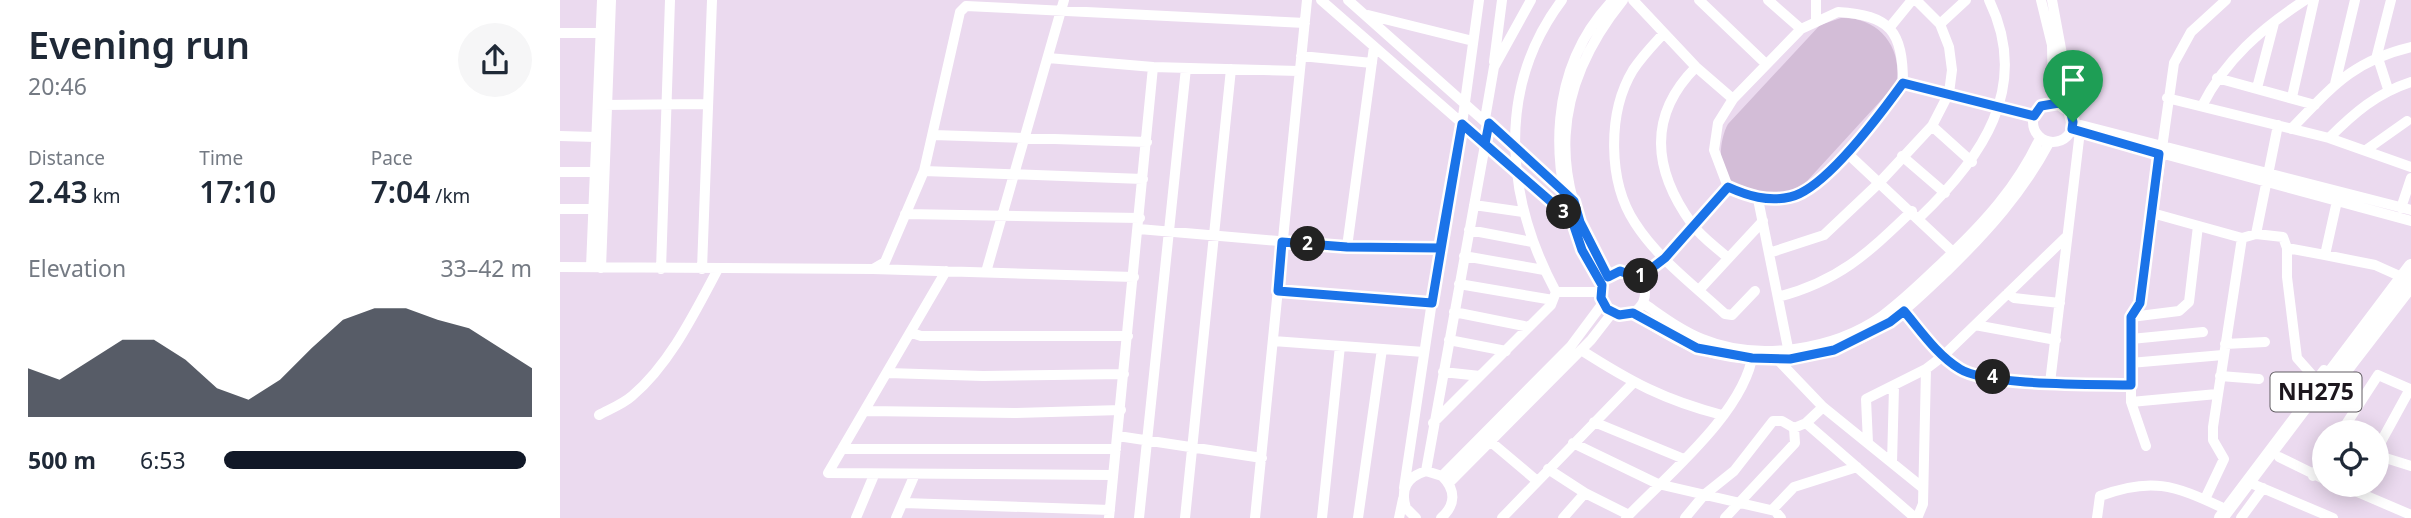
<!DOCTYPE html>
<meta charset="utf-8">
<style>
:root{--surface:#fff;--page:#f6f6f7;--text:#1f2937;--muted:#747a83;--accent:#111827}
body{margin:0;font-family:"Noto Sans",sans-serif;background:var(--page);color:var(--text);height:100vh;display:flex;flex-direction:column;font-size:26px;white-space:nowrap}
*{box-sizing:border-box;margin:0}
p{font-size:23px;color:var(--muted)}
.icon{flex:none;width:38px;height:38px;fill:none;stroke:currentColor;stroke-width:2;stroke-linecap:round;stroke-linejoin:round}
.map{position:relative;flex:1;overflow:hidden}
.panel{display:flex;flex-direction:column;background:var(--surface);width:560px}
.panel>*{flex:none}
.controls{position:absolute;left:1752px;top:420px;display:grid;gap:14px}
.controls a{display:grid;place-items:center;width:77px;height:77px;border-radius:50%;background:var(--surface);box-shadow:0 4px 18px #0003;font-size:35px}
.pin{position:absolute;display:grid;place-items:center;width:60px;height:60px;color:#fff;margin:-72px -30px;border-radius:50% 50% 50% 0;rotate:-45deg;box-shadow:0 0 7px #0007}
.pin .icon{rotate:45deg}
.km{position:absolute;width:35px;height:35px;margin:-18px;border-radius:50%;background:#222;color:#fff;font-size:19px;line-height:35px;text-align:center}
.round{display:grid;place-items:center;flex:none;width:74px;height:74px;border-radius:37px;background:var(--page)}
.overview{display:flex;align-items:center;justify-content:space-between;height:119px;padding:0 28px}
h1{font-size:38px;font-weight:600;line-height:52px}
.figures{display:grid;grid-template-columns:repeat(3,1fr);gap:10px;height:119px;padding:7px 28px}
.figures div{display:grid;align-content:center}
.figures b{font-size:30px;font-weight:600}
.figures small{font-size:19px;font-weight:400}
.figures p{font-size:19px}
.chart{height:196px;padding:14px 28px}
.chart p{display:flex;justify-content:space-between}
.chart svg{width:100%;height:126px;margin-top:7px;fill:var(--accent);opacity:.7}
ul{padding:0 28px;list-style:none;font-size:23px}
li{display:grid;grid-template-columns:112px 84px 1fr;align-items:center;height:52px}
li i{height:18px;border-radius:9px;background:var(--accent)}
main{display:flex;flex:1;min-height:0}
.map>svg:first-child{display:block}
</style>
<main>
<section class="panel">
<div class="overview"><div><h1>Evening run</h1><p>20:46</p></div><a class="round"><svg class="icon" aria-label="share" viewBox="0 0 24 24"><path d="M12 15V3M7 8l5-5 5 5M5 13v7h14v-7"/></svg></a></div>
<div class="figures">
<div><p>Distance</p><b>2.43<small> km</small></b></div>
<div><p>Time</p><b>17:10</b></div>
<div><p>Pace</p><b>7:04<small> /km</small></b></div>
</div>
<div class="chart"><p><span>Elevation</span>33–42 m</p>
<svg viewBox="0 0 160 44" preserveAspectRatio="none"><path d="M0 44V27L10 31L20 24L30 17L40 17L50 24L60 34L70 38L80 31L90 20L100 10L110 6L120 6L130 10L140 13L150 20L160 27V44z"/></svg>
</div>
<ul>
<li><b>500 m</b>6:53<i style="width:98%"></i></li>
</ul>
</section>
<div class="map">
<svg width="1851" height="518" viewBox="0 0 1851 518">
<rect width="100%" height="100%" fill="#ebdaef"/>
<!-- green -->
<path fill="#d3bdd7" d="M1281 18C1318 16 1344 48 1336 84L1237 192C1223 198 1215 196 1200 193 1194 192 1185 191 1179 189 1156 178 1158 142 1168 124L1260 25Z"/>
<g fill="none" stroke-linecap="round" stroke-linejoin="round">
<!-- minor -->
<path stroke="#fff" stroke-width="10" d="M761 0 1023 229
M788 0 1014 201
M1002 0C935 89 946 199 996 292H1041
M1073 0 1136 67 1173 99
M1139 0 1206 64
M1208 0 1241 29
M1481 0 1492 45 1493 102
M1492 0 1504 65 1499 103
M1278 12C1330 15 1343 31 1343 83 1322 112 1265 190 1230 197 1208 202 1188 196 1168 187L1154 150 1158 123 1173 99 1241 29Z
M808 15 913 41
M1256 20V0
M1380 24 1406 0
M1330 27 1352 0
M0 33H43
M1104 33C1093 45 1082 56 1073 70 1047 113 1048 182 1075 223 1098 259 1135 286 1165 314L1172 315 1195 291
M741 56 812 63
M488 58 593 67
M934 62 942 0
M1136 67C1087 116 1093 170 1132 224 1141 237 1156 247 1168 258
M1657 78 1755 105
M1343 83 1474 116
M1775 84 1795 0
M1697 88 1714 23
M1828 89 1817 55 1831 0
M1732 97 1754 0
M1607 98 1769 138 1851 167
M1473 122a20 20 0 1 1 40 0a20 20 0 1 1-40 0Z
M42 105 147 104
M1642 106C1665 60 1702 28 1745 0
M925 119 934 67 971 0
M1513 123 1851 210
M1372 126 1412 162
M1512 129 1851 221
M1731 129C1772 87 1792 61 1851 47
M373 135 587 142
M0 136 36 137
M1769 138C1794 113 1817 93 1851 82
M1806 150 1847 121
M1287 153 1397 256
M1342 156 1385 193
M364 171 583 179
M0 172H35
M1198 199 1229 353
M914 205 963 212
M1841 208 1851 178
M0 209H37
M1592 213 1682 238
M345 214 580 218
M1359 218C1421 159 1472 88 1429 0
M579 229 787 247 880 248 902 124 919 0
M909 230 972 242
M1696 234 1723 237 1727 248 1765 255 1777 201
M787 247 814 47
M1727 248V277L1737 358 1761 385
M1209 253 1264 235 1319 183 1372 126 1389 93 1392 70 1389 47 1380 24 1356 0
M1765 255 1815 265 1844 278
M904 256 984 270
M0 267 313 269 574 277
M31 267 42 0
M41 268 51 0
M101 269 110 0
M142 269 152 0
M313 269 325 262 364 171 400 12 406 6 745 23
M386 271 268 473 553 475
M1041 293a22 22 0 1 1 44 0a22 22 0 1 1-44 0Z
M426 272 504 0
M1048 277C987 180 991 89 1063 0
M1079 278 1105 258 1168 187
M899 284 993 300
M1043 285C1036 273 1026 261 1021 248 988 165 988 68 1053 0
M1139 290 1203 221
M718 291 872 303
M1448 293 1454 298 1500 303
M1218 297C1279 281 1307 254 1352 211
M1083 303C1102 316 1120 330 1142 339 1197 362 1274 350 1322 316 1345 299 1365 279 1386 259 1425 222 1457 187 1480 138
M1344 311C1361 331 1377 355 1400 369 1427 386 1535 384 1571 385
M894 312 969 327
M1073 313C1093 326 1115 341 1138 349 1203 370 1276 360 1331 321 1351 306 1369 288 1387 271 1427 232 1463 192 1489 143
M1571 317 1619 311 1629 302 1638 226
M1415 325 1496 340
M352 333 361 336H568
M1571 339 1643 332
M889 340 946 351
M713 341 864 352
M1665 344 1705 342
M1021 350C1071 382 1104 400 1162 415
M1218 360 1263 407 1363 488
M1570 363 1663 355
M883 372 920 376
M328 373 423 376 564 374
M1660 376 1699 379
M1490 383 1520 131
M1741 400 1764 370
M1571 402 1657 394
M306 411 455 413 561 410
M39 415C50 409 63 404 72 396 110 364 135 312 158 269
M1034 422 1124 459
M873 423 991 305 996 292
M1246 423 1353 516H1358L1363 504 1366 369
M1781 432 1818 375 1850 389 1816 451
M558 436 702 458
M931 442 976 480
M1013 443 1098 484 1215 511 1221 518
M1308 443 1306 399 1366 369 1383 356 1506 237
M1586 446 1571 402V317L1580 304 1614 63 1631 32 1666 0
M282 449H556
M1816 455 1851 466
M1719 457 1764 479
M1332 463 1334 387
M988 469 1025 493 1069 515
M866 471 929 123
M882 476 1011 346 1043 303
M1753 476 1764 458
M1688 482 1773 518
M889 483 1031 340 1052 313
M1781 485 1851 515
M844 488 880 248
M1645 499 1664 459 1653 440V427L1682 238 1696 234 1718 125
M344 503 550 510
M1212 510 1234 487 1297 467
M296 518 314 475
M336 518 355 474
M549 518 593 67 739 71
M579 518 626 68
M625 518 671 69
M695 518 747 0
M762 518 780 346
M798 518 822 349
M839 518 843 499
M856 518 846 508C840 489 847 477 866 471L882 476C896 490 896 505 881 518
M942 518 1074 382
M1003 518 1025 493
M1066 518C1106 476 1185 412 1193 353
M1125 518 1144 495 1174 471 1213 421H1222L1234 428 1246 423 1263 407
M1165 518 1235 443 1234 428
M1537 518 1540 496C1591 477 1614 485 1661 507
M1681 518 1703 488"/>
<!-- highway -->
<path stroke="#fff" stroke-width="14" d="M1764 398 1851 285
M1661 518 1851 266"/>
</g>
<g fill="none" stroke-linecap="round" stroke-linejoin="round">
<!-- route casing -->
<g stroke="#fff" stroke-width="14">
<path id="route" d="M1513 122 1510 110 1499 103 1481 106 1474 116 1343 83C1322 112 1265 190 1230 197 1208 202 1188 196 1168 187L1105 258 1079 278 1060 271 1048 277 1020 222 1014 201 929 123 925 144 902 124 880 248 787 247 722 242 718 291 872 303 902 124 1012 220 1022 250 1042 285 1041 298 1047 309 1059 315 1073 313 1137 348 1192 358 1230 359 1274 350 1330 322 1344 311C1361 331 1377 355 1400 369 1427 386 1535 384 1571 385V317L1580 303 1599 154 1512 129 1513 122"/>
</g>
<!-- route -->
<use href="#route" stroke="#1a73e8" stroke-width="9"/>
</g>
<g text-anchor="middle" stroke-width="7" stroke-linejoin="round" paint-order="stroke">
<!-- shield labels -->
<rect fill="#fff" stroke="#615d62" stroke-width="2" x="1710.5" y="372.5" width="91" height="39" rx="5"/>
<g font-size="23" font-weight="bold" fill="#1d171e">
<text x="1756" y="400">NH275</text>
</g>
</g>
</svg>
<div class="controls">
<a><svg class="icon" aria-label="locate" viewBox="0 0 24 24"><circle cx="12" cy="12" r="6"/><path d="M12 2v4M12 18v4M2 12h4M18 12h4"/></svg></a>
</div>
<div class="pin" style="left:1513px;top:122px;background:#1e9e55"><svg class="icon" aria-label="arrive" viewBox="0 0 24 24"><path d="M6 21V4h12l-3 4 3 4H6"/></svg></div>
<b class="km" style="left:1081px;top:276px">1</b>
<b class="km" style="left:748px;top:244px">2</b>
<b class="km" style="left:1004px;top:212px">3</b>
<b class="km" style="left:1433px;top:377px">4</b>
</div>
</main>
